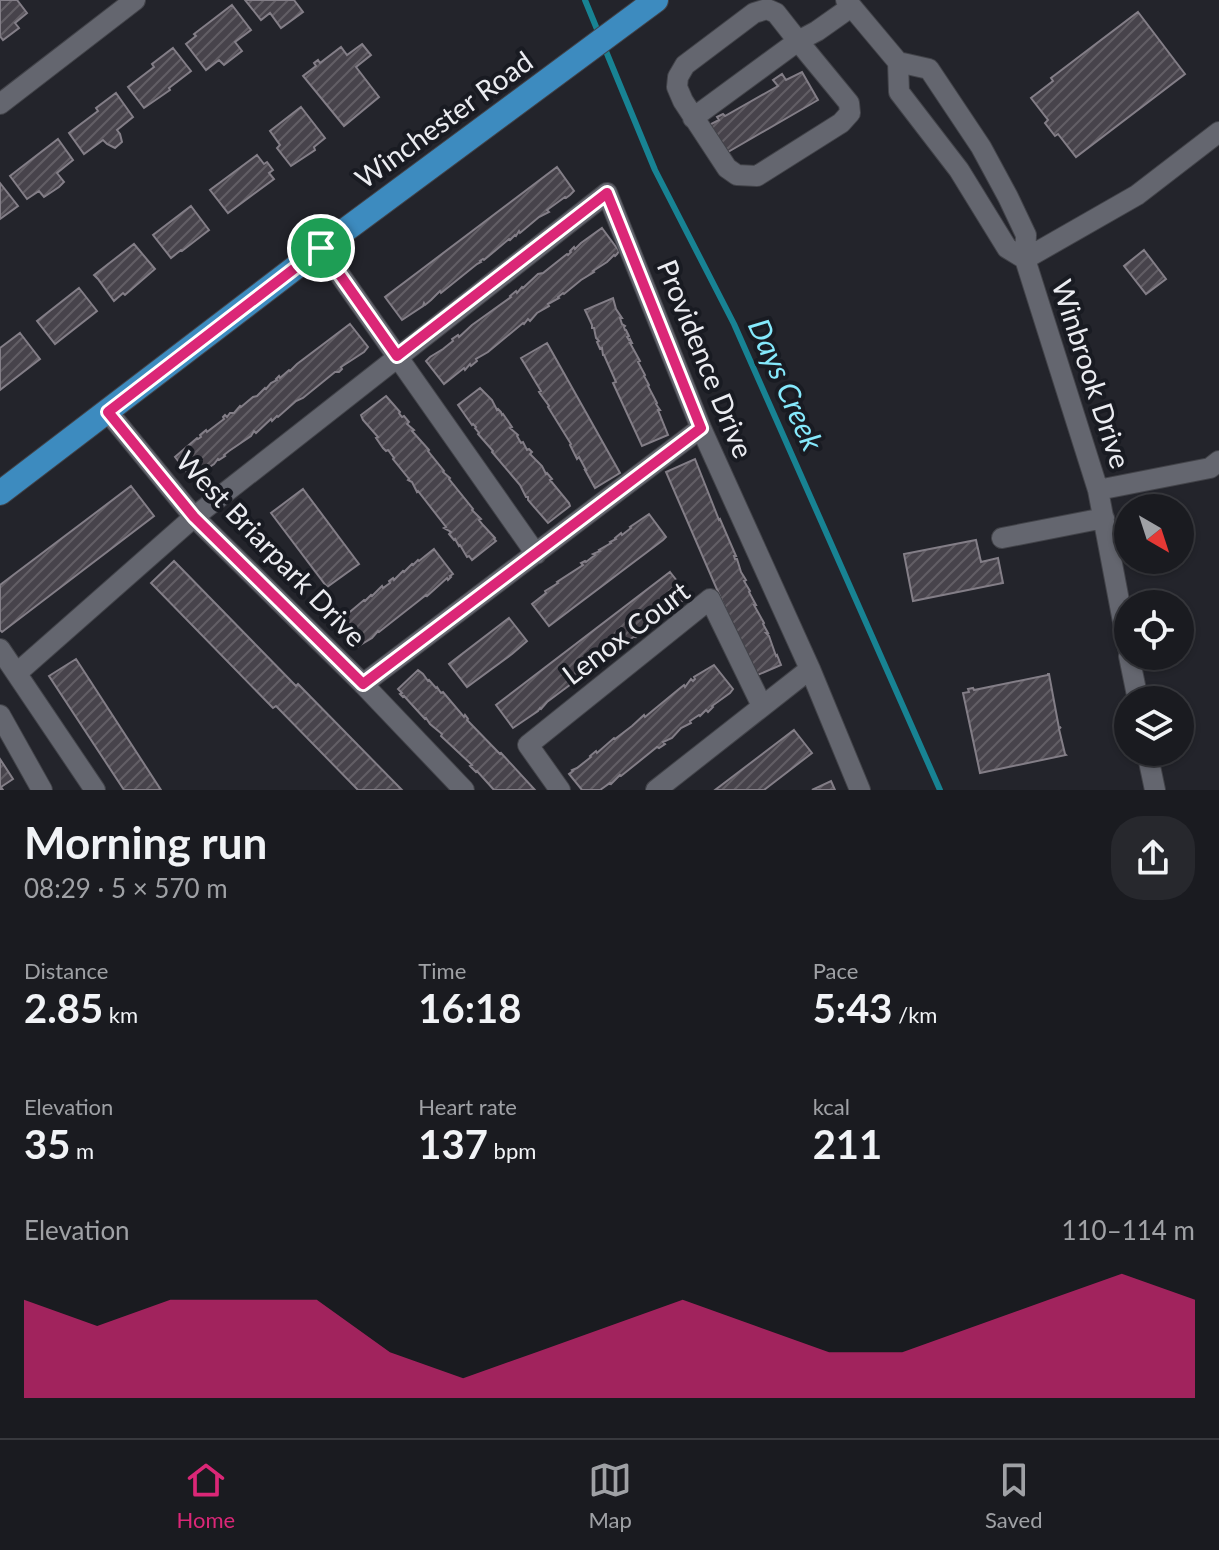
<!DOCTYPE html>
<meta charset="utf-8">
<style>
:root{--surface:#1a1b20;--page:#27282d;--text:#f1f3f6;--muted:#9fa1a5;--line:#38393e;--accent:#db2777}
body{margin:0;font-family:Lato,sans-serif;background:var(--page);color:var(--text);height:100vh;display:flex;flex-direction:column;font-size:30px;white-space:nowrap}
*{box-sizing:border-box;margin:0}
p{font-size:26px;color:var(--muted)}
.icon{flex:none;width:44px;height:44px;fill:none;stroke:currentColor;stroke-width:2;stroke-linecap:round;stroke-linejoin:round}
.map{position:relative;height:790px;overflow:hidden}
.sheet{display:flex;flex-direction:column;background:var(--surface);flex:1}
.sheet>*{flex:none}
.needle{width:52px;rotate:141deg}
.controls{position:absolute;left:1114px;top:494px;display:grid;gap:16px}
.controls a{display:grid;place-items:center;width:80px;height:80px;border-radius:50%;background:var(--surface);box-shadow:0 2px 6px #0004,0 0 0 2px var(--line);font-size:40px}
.pin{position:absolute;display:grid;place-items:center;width:68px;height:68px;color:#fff;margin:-34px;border:4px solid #fff;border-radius:50%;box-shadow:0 2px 8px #0007}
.round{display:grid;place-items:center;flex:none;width:84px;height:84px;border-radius:32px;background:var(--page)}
.headline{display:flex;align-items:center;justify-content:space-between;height:136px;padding:0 24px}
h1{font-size:44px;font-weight:700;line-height:60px}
.metrics{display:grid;grid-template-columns:repeat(3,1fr);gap:12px;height:136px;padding:8px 24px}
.metrics div{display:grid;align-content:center}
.metrics b{font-size:40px;font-weight:700}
.metrics small{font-size:22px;font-weight:400}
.metrics p{font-size:22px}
.chart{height:224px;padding:16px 24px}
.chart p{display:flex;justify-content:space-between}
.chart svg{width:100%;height:144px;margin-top:8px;fill:var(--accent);opacity:.7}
.tabs{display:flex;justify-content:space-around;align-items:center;height:112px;border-top:2px solid var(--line);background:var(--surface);font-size:22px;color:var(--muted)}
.tabs a{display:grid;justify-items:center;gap:4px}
.tabs .current{color:var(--accent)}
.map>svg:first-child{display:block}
</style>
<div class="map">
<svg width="1219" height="790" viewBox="0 0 1219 790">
<defs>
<pattern id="building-hatch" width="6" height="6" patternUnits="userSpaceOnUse" patternTransform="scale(2)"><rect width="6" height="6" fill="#47434b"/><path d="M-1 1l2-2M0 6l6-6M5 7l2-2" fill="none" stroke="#625e65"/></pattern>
</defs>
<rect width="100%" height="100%" fill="#23242b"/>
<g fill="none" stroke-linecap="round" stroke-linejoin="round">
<!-- stream -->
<path stroke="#188393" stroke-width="6" d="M585 0 599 34
M603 44 655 170 734 324 940 790"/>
</g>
<!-- building -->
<path fill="url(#building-hatch)" stroke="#837e87" stroke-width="2" d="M0 0H17L27 13 15 23 19 28 3 40 0 36Z
M245 0H294L303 12 281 28 270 13 261 20Z
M232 5 251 30 235 42 242 51 224 65 219 60 206 70 186 44 196 36 194 34Z
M1138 12 1185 74 1076 157 1058 134 1055 136 1045 123 1048 120 1031 98 1053 81 1051 78Z
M362 44 371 55 356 67 379 97 344 126 303 76 316 66 314 63 318 60 320 63 341 47 347 55Z
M173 48 191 71 169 88 170 90 144 108 128 87 154 67 152 64Z
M802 72 818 100 728 152 709 125 719 120 717 117 723 114 725 116 778 86 773 80 782 74 786 80Z
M116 93 133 117 117 130 120 134 122 142 115 148 107 144 103 140 84 154 69 133 98 111 96 108Z
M301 107 325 138 314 147 315 150 291 166 277 148 280 145 270 131Z
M58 139 73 160 57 173 64 182 59 187 44 197 39 191 27 199 10 176Z
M257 155 264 164 267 162 273 170 269 173 274 179 228 213 210 190Z
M557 167 574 191 570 195 566 198 565 197 547 210 549 212 539 217 520 233 519 231 516 236 515 235 510 240 509 239 484 260 483 259 480 261 481 262 477 264 441 293 440 291 431 300 425 305 424 303 423 306 402 320 385 297Z
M0 183 18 206 0 219Z
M191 206 209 230 182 251 181 250 171 258 153 235Z
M602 228 619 251 617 254 615 256 614 255 607 262 593 271 594 272 581 280 564 294 563 293 558 297 559 298 548 304 549 306 537 313 530 321 528 319 524 324 523 323 488 352 476 359 477 361 471 366 470 364 465 370 464 368 444 384 426 361 430 357 443 349 453 341 452 339 458 335 459 337 472 325 511 297 510 296 516 291 517 293 522 287 523 288 538 274 543 273 567 254 568 255 571 252 570 251 574 247 575 249 581 243Z
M134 244 155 269 125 295 123 293 114 301 98 279 94 275Z
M1144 250 1166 279 1146 294 1124 266Z
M79 288 97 311 55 344 37 321Z
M613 298 616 309 622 318H620L622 324 625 326 624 327 625 330H626L629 336 627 337 629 340 630 339 632 343H630L640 361 638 362 645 375 644 376 649 385 648 386 657 403 656 404 660 410H658L668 435 642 446 613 383 616 382 604 355H603L602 348 600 349 597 342 599 341 596 338 594 328H592V325L585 310Z
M350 324 368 347 364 352 341 367 342 369 339 372H335L303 398 296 401 278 417 277 416 272 421 271 419 256 433 254 431 251 436 229 451 224 455 225 456 219 460 218 459 214 464 192 479 175 457 197 438 198 439 201 437 200 435 206 430 207 432 224 419 223 417 225 415 227 417 230 413H234L240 406 241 407 253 397 257 396 265 388 266 389 271 383 277 380 276 379 279 376 280 378 289 370 290 371 297 364Z
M20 333 40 359 0 390V348Z
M547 343 620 473 595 488 585 470H586L579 457 577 459 570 445 571 444 548 407 549 406 541 395 539 392 541 391 521 358Z
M480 388 492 400 497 410 498 409 501 412 502 415 503 414 512 427 510 428 518 435 517 436 521 443 523 442 527 450 529 449 532 452 530 454 542 466 546 474 547 473 552 479 550 480 569 503 570 506 548 523 528 500V497H526L520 485 492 452 493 451 478 434 479 433 475 428 476 427 473 424 472 425 458 405Z
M386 396 400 412 399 413 402 417 404 416 409 422 407 424 414 430 412 431 429 450 428 451 444 471 443 472 450 478 449 479 473 509 472 510 481 519 479 520 483 525 495 538 494 539 496 541 472 560 469 556 467 557 460 545 459 546 455 539 454 540 449 534 451 532 444 528 446 527 418 491 417 492 412 482 408 480 409 479 393 459 394 458 388 450 386 451 383 448 376 438 378 437 363 420 361 415Z
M695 459 719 520 720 519 736 556H734L735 559H737L741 572 746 580 744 581 750 591 749 592 756 605H754L764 623 763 624 768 633H766L769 636 776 656 777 655 781 665 753 677 735 631 666 472Z
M131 486 154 516 2 632 0 630V585Z
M303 489 359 564 327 587 271 513Z
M649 514 666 537 663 540 549 626 532 604 546 593 545 591 558 583 557 582 583 565 581 563 585 561 586 562 595 555 593 554 600 551 599 550 611 543 610 542 616 539 615 538 621 533 622 535 631 528 630 527Z
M976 540 981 562 998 558 1003 583 913 601 904 554Z
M434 549 453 574 450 576 451 577 448 580 447 578 427 596 426 595 379 632 378 631 372 638 357 647 338 622 364 600 365 601 371 595 372 596 382 586 383 588 390 583 389 581 393 578 394 580 403 571 404 572 412 564 413 565 418 560 419 561Z
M174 561 296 686 298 684 402 790H358L276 706 273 708 151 583Z
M670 572 688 595 686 597 687 599 683 601 682 600 672 610 662 616 663 617 657 621 656 620 654 622 655 623 647 626 648 628 645 630 644 629 636 637 635 636 629 640 603 660 605 661 599 665 598 664 547 702 541 709 540 708 538 711 513 728 496 705Z
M509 618 527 641 512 654 467 687 449 664Z
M76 659 161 790H124L49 676Z
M714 665 733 689 730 693 712 706 713 707 708 712 706 710 700 716 699 715 690 721 691 723 681 728 672 738 663 742 665 744 659 748 657 747 621 776 620 775 611 784 610 783 600 790H582L569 774 573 771 572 770 577 768 591 757 590 756 596 751 597 753 614 738 615 739 632 726 644 715 645 717 651 712 679 689 684 685 685 687 691 679 693 681 695 679 694 677Z
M418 670 423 674 428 681 429 680 436 688 437 687 441 693 443 692 464 717 465 715 468 719 467 720 500 754 501 753 535 790H494L477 771 476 772 470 766 472 765 441 736 442 734 430 724 426 718 425 719 404 696 403 697 400 694 402 693 398 689Z
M1048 674H1049L1059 728 1061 727 1059 729 1065 754 1066 755 980 773 963 693 969 692 968 689 973 688 974 690 1048 675Z
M794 730 812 753 764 790H715Z
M0 759 13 779 1 787 3 790H0Z
M831 781 835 790H812Z"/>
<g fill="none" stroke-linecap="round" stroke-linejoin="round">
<!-- minor casing -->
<g stroke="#424349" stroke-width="22">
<path id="minor" d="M846 0 898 62 899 92 959 170 1007 248 1025 259
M898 62 929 69 981 147 1008 197 1026 235 1025 259 1098 490 1128 648
M0 104 135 0
M693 118 798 41 776 13 767 9 754 13 685 65 678 77 677 87 683 101 727 168 737 175 757 176 841 123 850 113 849 103 798 41 817 31 851 7
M321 248 536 554
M1025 259 1137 195 1219 132
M108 412 194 517 363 684 464 790
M1098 490 1210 468 1219 461
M1002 538 1104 518
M0 649 95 790
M1129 656 1138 700
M17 673 194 517 607 193 701 428 810 669 860 790
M363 684 701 428
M0 715 42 790
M1147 752 1155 790
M560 790 528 745 710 599 762 706
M656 790 810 669"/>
</g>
<!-- major casing -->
<g stroke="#424349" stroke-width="26">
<path id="major" d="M0 493 321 248 656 0"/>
</g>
<!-- minor -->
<use href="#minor" stroke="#64666f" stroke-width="20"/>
<!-- major -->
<use href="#major" stroke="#3d8bbf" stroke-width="24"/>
</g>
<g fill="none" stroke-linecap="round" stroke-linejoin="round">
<!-- route casing -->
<g stroke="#fff" stroke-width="16">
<path id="route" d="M607 193 701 428 363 684 194 517 108 412 321 248 397 356Z"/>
</g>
<!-- route -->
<use href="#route" stroke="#db2777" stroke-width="10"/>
</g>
<g text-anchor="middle" stroke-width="8" stroke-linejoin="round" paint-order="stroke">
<!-- street labels -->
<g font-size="28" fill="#ebecf1" stroke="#191b22">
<text transform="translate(444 120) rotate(-36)" y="10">Winchester Road</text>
<text transform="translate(705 359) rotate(68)" y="10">Providence Drive</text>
<text transform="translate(1091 374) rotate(72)" y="10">Winbrook Drive</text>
<text transform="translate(271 549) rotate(46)" y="10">West Briarpark Drive</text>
<text transform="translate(626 633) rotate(-37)" y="10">Lenox Court</text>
</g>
<!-- water labels -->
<g font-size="30" font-style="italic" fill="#85e9fc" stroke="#191b22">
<text transform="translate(785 385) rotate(66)" y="10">Days Creek</text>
</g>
</g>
</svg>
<div class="controls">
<a><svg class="needle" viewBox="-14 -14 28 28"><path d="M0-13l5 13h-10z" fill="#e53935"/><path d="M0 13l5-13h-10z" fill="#9fa1a5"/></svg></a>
<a><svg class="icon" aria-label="locate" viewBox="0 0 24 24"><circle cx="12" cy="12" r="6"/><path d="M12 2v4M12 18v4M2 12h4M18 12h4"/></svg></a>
<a><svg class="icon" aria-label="layers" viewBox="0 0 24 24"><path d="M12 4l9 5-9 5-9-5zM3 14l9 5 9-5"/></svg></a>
</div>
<div class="pin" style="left:321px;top:248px;background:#1e9e55"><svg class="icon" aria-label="arrive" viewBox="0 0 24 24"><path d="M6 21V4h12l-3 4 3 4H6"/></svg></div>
</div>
<section class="sheet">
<div class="headline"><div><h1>Morning run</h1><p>08:29 · 5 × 570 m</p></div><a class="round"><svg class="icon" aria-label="share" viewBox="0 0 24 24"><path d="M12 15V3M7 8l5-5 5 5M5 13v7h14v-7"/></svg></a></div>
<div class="metrics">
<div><p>Distance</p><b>2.85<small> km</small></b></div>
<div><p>Time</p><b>16:18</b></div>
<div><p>Pace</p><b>5:43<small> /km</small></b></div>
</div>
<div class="metrics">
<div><p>Elevation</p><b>35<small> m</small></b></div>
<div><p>Heart rate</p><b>137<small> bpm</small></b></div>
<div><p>kcal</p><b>211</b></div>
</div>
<div class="chart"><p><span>Elevation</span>110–114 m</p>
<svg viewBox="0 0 160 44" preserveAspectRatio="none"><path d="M0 44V14L10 22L20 14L30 14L40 14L50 30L60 38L70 30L80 22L90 14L100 22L110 30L120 30L130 22L140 14L150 6L160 14V44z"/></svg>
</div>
</section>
<nav class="tabs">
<a class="current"><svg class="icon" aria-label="home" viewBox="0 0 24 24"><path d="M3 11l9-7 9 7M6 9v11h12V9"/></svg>Home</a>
<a><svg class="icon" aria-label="map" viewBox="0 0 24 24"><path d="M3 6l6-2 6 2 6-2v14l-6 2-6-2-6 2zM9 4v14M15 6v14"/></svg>Map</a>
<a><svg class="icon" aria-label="saved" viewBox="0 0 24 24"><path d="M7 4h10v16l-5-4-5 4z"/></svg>Saved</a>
</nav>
